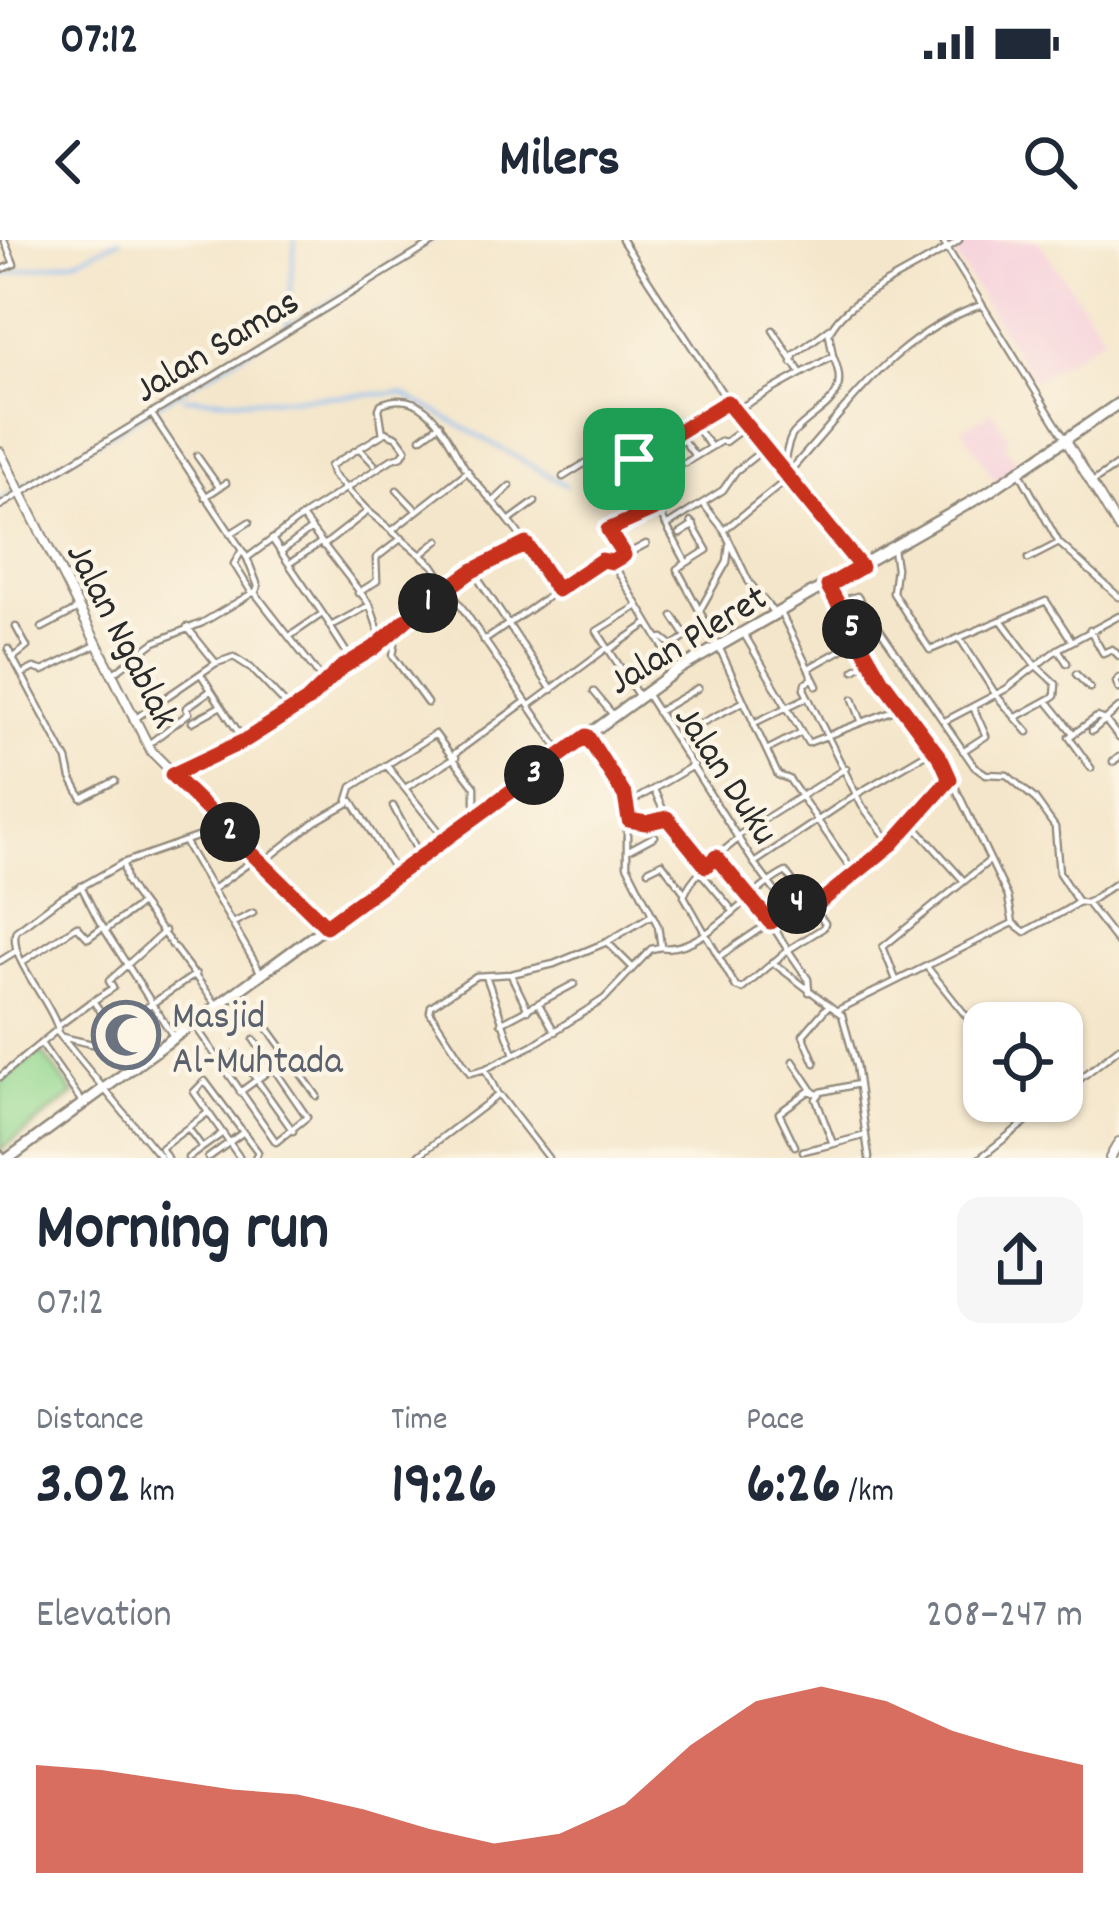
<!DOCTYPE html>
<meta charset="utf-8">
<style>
:root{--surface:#fff;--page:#f6f6f7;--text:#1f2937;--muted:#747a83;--accent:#c8321e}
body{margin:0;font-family:Dekko,sans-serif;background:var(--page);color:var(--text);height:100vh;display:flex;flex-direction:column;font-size:45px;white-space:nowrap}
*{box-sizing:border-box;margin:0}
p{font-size:39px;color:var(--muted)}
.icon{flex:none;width:66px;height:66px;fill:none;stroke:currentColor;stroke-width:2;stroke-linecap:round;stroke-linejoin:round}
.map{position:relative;height:918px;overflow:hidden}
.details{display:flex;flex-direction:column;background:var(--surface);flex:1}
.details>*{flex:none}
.buttons{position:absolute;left:963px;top:762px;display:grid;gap:24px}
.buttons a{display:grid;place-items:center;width:120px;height:120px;border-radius:24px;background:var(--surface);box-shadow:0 3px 9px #0004;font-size:60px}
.pin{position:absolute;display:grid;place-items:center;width:102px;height:102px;color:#fff;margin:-51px;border-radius:24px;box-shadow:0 6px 18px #0006}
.km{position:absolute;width:60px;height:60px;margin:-30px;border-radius:50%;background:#222;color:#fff;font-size:33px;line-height:60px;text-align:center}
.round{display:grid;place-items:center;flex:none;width:126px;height:126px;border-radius:24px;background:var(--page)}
.head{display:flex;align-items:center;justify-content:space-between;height:204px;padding:0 36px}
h1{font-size:66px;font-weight:700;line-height:90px}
.metrics{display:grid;grid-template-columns:repeat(3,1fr);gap:18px;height:204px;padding:12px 36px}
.metrics div{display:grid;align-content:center}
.metrics b{font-size:60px;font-weight:700}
.metrics small{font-size:33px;font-weight:400}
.metrics p{font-size:33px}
.chart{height:336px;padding:24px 36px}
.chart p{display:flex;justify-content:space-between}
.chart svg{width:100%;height:216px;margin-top:12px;fill:var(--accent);opacity:.7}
.status{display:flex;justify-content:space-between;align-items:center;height:84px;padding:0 60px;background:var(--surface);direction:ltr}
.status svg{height:33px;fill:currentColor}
header{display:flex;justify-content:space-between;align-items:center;height:156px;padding:0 36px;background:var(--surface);font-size:54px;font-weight:700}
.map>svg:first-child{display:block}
</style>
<div class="status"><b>07:12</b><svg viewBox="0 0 49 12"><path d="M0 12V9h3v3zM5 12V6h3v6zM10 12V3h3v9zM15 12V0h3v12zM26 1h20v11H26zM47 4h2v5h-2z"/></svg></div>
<header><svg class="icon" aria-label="back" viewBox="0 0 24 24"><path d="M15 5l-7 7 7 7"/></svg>Milers<svg class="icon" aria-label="search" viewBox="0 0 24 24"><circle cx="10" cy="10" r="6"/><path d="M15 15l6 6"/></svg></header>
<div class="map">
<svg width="1119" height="918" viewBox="0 0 1119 918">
<rect width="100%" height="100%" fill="#fcf5e5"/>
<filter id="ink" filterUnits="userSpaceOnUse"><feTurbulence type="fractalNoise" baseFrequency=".00833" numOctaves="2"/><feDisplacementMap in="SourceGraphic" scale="24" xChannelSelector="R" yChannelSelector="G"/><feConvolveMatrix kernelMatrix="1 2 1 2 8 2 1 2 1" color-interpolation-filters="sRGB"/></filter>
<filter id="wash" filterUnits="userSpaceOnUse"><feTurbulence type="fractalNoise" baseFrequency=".004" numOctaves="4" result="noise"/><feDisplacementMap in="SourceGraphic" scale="48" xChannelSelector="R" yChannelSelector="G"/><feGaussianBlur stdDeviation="2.7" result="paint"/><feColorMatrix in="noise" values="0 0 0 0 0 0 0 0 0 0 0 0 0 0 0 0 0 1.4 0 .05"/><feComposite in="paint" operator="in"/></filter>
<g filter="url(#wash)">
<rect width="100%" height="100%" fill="#f4e6ca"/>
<!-- built -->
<path fill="#f5cfdb" d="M962 0H1038L1104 96 1034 141 952 11Z
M992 171 1010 199 1004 203 1019 227 996 242 963 189Z"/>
<!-- park -->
<path fill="#93d890" stroke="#5f825e" stroke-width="3" d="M41 811 74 854 1 910 0 842Z"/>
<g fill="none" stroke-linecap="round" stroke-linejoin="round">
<!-- stream -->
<path stroke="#85bbf5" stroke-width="3" d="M0 35 76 20 120 0
M287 86 295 0
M184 158 256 160 402 153 566 245
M0 260 431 0"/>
</g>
</g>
<g filter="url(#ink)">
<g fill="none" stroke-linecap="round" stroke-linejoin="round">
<!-- minor casing -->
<g stroke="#90887a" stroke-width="9">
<path id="minor" d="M622 0 734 171 857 323
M942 0 1064 197
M0 30 14 24 4 0
M773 90 800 132
M792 123 794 115 830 88
M734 171 833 116 829 94C843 56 925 27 959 0
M151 173 247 318
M692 183 711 207
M677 192 695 216
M421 198 440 184
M661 202 676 226
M359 208 374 224
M197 216 219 247
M635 220 658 261 657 268
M685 223 721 201 725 202 745 187
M781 230C787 219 786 202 794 193 820 166 853 160 833 116
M611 233 727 162
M1020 233 1059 303 1119 357
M786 235C850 167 890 98 981 65
M563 237 608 209 614 211 623 225
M1094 241 1119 224
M397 250 416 270
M205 257 226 243
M493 262 510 246
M0 266 438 0
M705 266 724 290 789 238
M302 277 370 365 382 401
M509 281 535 262
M691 282 707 310 677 329 719 407 754 483 808 457
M668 285 723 250 736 231 764 209
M394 289 468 231
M724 290 749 342 773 372
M230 294 249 282
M680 294 694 285
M272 299 331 386 370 365
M323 306 368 271
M893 309 896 328 893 353 930 410 1001 380 1034 424 1056 444 1055 456 1015 478
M282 311 311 289
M241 312 234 324 252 353
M422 314 439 300
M624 315 609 289 657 268 685 320
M1028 319 1059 303
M612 322 677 430
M290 323 320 303
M473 331 552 450
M828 346 881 439 944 524 1008 657 1013 683
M557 351C541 327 527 303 509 281 496 264 479 248 467 231 448 202 429 144 381 164L379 169 383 194 330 226 333 235 368 271 433 325 562 514
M255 353 325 443
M358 353 377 341 376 318 402 298
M837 362 857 356 974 526 986 534 1007 535 1035 559 1055 587 1059 633 1078 662
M636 367 597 391 639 457
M700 370 727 322 729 305
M781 373 817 446
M673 376 686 396
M1003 379 1046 361 1072 401
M329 385 352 421
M187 387 216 423
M42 388 78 369
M1090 390 1103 413 1112 409 1119 416
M744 394 808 503 902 467
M389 395 395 404 393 416 427 463
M290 396 322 374
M658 399 663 398 673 406 707 382
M961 400 996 455 1028 492
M484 401 601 320 612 322 646 304
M8 409 67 520 71 538 82 558 115 541
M1058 409 1067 423
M609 410 647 384
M13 418 27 407 16 387
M809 428 859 400
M854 430 870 420
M22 434 34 428 43 431 96 405
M1076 434 1090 448
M111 435 155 402 202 383 256 351 258 346 247 318 306 274 392 219 402 216 406 209 397 197 385 192
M202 436 244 501
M813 438 805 444 804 449 862 566 892 604
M1119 438 1116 442 1119 449
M594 452 613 475
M645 452 754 623 789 670
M853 459 861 480
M1048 462 1073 493
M530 465 607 408
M657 472 698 448
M133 480 216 423 234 417 251 428 290 469
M945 481 1006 449 1058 409 1119 376
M192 482 219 467
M754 484 778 535 789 539 856 636 814 667
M1092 491 1119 468
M674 497 743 462
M150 503 189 473 186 468 210 451
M767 510 800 493
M963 511 986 496 973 467
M454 514 525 462
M1113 522 1119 517
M387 526 446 600
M1091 528 1069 497 1097 477 1105 480 1119 498
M172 535 244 501 307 461 335 432 374 408 413 374 473 331 526 304
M407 547 456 517
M654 550 667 578 707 626
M348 560 352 547 435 494 475 547V563L480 574
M628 564 694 525
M393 566 419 614
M631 581 667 578
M912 583 963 640
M739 595 846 528
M185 603 261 733
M627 611 655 596
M716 617 770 682 788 710 742 749 736 747 684 656C693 632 719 615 739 598
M123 623 126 641 134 654 216 764
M262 623 316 581 352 561 397 634
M754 623 857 554 932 510
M648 630 662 623 684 652
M701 633 734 672
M858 634 912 583 950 539
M81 646 99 681 173 796
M213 649 256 618
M1087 663 1119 704
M233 683 253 673
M107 689 141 664
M607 702 633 728
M661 707C702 715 751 648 786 632L825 683 823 688 788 710 808 739 809 752
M720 716 807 657
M0 721 16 711
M22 722 77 686 88 698 103 687
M772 722 842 775 856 825 869 918
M927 727 983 797
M486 736 514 814
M512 737 528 770
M896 740 883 707 989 621
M540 766 555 792
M836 771 1013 683 1025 692C1042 681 1065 673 1078 662L1087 663 1119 641
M501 783 574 744
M58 786 92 761
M196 787 276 902 307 877 254 800
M269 790 317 856
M58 793 161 918
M62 797 92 804 196 734
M42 805 82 862
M237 812 293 891
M793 821 813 851
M137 822 93 761 113 748 109 741 165 691
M815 823 803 795 828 766
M485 829 470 833 430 772 431 766 476 736 511 734 554 724 607 702 652 675
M0 837 58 789C50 759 8 719 16 691L56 661 123 623 225 587
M858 844 821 852 816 859 833 904 863 896
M240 852 288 817
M1062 853 1119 808
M500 856 548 918
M188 888 202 907
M795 906 779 873 809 851 818 854
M803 911 833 904
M0 913 4 918
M167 918 161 908 206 874
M188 918 220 895
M208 918 242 893
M240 918 194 852 205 841 258 912 255 918
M415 918 498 855 485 829 533 805 604 759 651 709 661 707 658 686 627 625V561L588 497
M980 918 1052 861"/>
</g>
<!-- tertiary casing -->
<g stroke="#90887a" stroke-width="12">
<path id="tertiary" d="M1067 202 1119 289
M0 212 151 511 326 686
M1110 918 1119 902"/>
</g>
<!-- secondary casing -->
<g stroke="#90887a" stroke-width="14">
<path id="secondary" d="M9 918 677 430 987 253 1119 163"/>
</g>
<!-- minor -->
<use href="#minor" stroke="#fff" stroke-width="4.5"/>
<!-- tertiary -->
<use href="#tertiary" stroke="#fff" stroke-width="8"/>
<!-- secondary -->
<use href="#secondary" stroke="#fff" stroke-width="9"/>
</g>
</g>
<g fill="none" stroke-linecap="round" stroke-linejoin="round" filter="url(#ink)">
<!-- route casing -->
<g stroke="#fff" stroke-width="24">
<path id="route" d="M727 162 861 327 828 346 881 439 941 519 950 539 892 604 814 667 807 657 770 682 716 617 706 626 667 578 646 583 629 580 625 556 587 496 326 686 172 535 244 501 307 461 341 428 374 408 413 374 472 331 526 304 557 350 602 320 612 322 624 315 608 290 657 268 658 261 634 219Z"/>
</g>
<!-- route -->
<use href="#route" stroke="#c8321e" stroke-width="15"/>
</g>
<!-- icons -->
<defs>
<g id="mosque-ring" transform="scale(3.45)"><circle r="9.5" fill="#fcf5e5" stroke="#6b7280" stroke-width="1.5"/><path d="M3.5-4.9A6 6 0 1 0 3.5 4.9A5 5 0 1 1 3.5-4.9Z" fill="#6b7280"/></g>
</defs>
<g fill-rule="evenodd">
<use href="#mosque-ring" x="126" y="795"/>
</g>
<g text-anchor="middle" stroke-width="9" stroke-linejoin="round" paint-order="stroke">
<!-- street labels -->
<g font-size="39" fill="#2b2b2b" stroke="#fcf5e5">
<text transform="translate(215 103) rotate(-31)" y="14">Jalan Samas</text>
<text transform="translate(125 394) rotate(63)" y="14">Jalan Ngablak</text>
<text transform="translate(686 397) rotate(-31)" y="14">Jalan Pleret</text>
<text transform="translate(729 533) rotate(57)" y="14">Jalan Duku</text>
</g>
<!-- worship labels -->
<g font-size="39" fill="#5b616d" stroke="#fcf5e5" text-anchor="start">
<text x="172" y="787">Masjid<tspan x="172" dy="45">Al-Muhtada</tspan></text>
</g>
</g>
</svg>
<div class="buttons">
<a><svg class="icon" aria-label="locate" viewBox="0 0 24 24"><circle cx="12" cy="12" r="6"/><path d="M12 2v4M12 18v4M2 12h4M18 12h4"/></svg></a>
</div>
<div class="pin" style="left:634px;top:219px;background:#1e9e55"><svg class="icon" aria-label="arrive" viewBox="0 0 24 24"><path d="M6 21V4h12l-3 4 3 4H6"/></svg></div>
<b class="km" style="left:428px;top:363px">1</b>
<b class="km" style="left:230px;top:592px">2</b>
<b class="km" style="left:534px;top:535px">3</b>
<b class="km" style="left:797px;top:664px">4</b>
<b class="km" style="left:852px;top:389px">5</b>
</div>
<section class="details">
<div class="head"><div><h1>Morning run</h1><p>07:12</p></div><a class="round"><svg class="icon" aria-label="share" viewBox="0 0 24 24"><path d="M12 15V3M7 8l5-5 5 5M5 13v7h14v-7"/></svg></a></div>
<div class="metrics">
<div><p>Distance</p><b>3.02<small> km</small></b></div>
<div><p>Time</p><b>19:26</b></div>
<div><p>Pace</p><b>6:26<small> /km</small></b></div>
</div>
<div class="chart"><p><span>Elevation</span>208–247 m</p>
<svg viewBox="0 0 160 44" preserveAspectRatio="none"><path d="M0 44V22L10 23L20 25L30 27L40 28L50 31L60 35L70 38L80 36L90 30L100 18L110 9L120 6L130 9L140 15L150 19L160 22V44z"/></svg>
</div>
</section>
